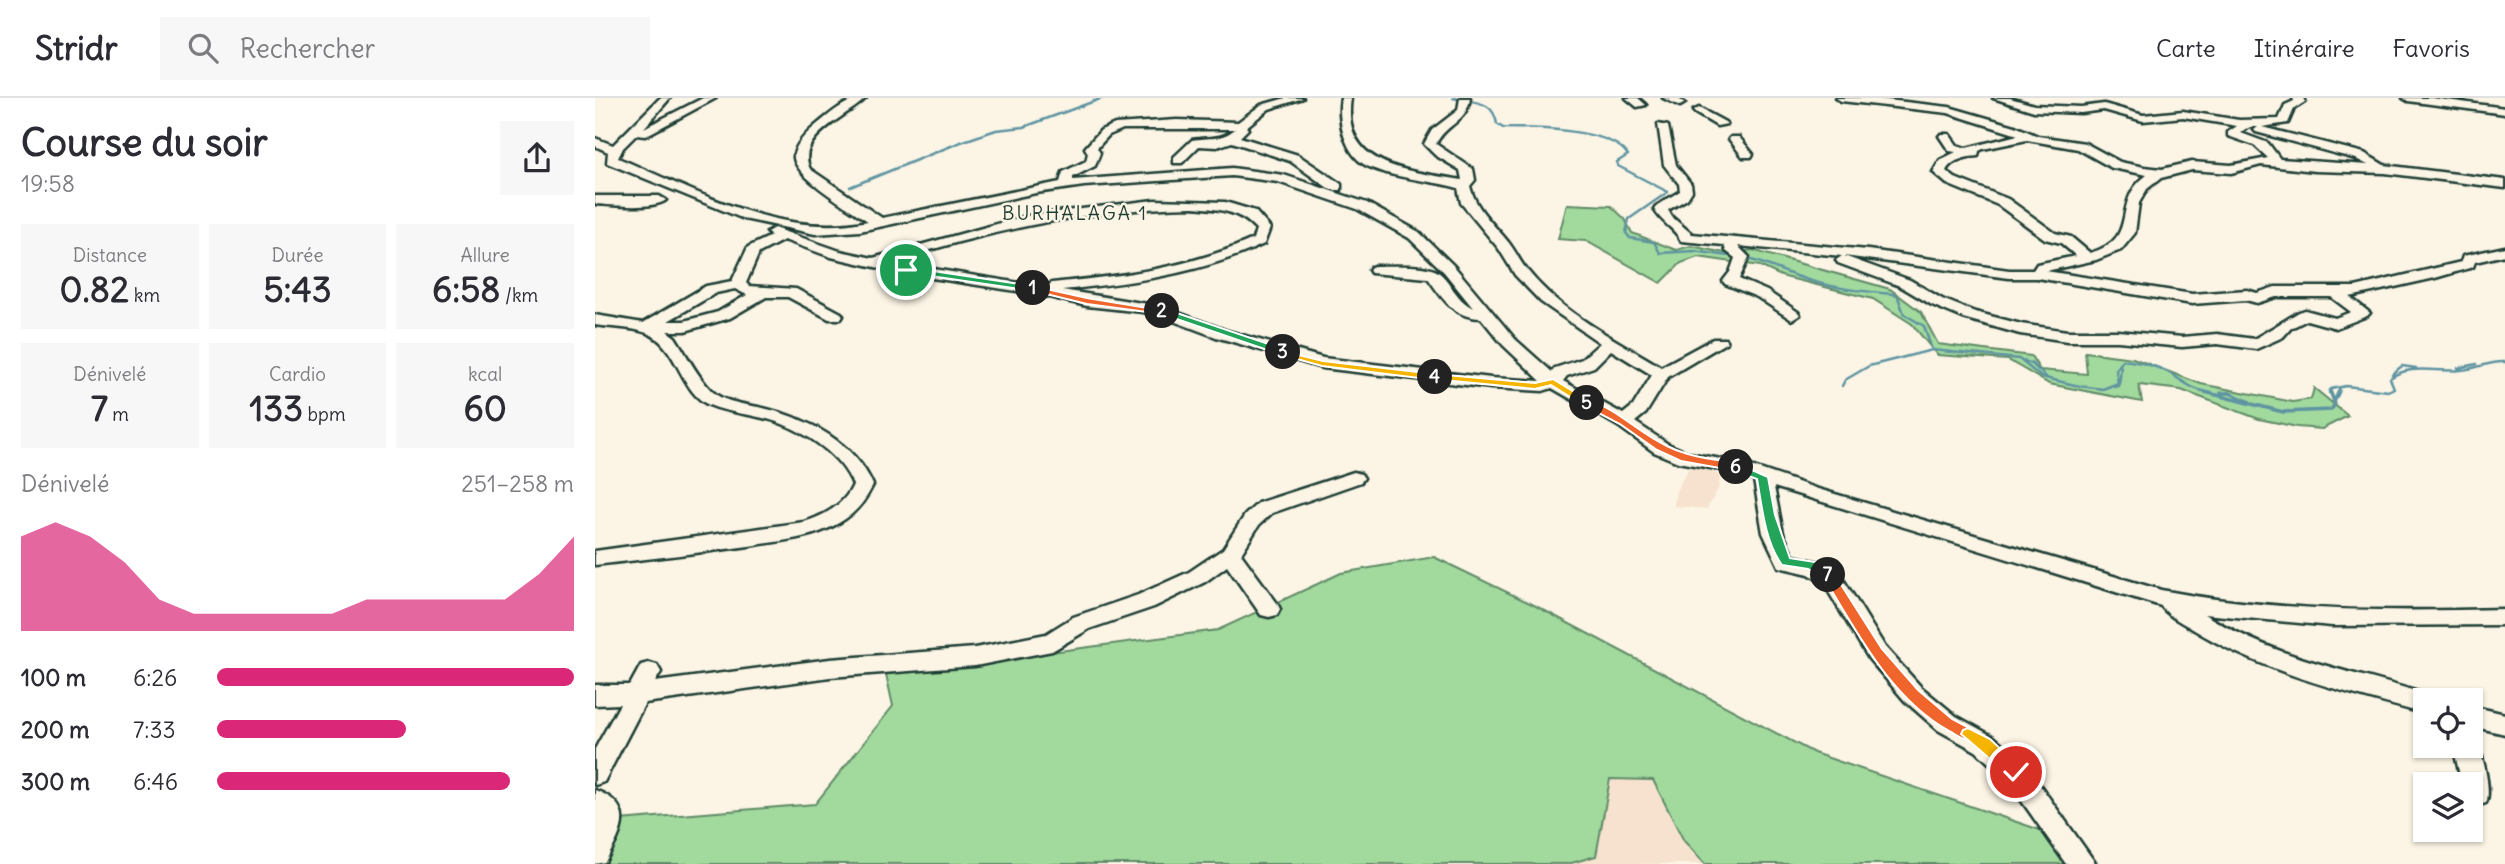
<!DOCTYPE html>
<html lang="fr">
<meta charset="utf-8">
<style>
:root{--surface:#fff;--page:#f7f7f7;--text:#2b2b33;--muted:#7c7c81;--line:#e1e1e2;--accent:#db2777}
body{margin:0;font-family:Delius,sans-serif;background:var(--page);color:var(--text);height:100vh;display:flex;flex-direction:column;font-size:26px;white-space:nowrap}
*{box-sizing:border-box;margin:0}
p{font-size:23px;color:var(--muted)}
.icon{flex:none;width:38px;height:38px;fill:none;stroke:currentColor;stroke-width:2;stroke-linecap:round;stroke-linejoin:round}
.map{position:relative;flex:1;overflow:hidden}
.sheet{display:flex;flex-direction:column;background:var(--surface);width:595px}
.sheet>*{flex:none}
.buttons{position:absolute;left:1818px;top:590px;display:grid;gap:14px}
.buttons a{display:grid;place-items:center;width:70px;height:70px;border-radius:0px;background:var(--surface);box-shadow:0 2px 5px #0004;font-size:35px}
.pin{position:absolute;display:grid;place-items:center;width:60px;height:60px;color:#fff;margin:-30px;border:4px solid #fff;border-radius:50%;box-shadow:0 2px 7px #0007}
.km{position:absolute;width:35px;height:35px;margin:-18px;border-radius:50%;background:#222;color:#fff;font-size:19px;line-height:35px;text-align:center}
.round{display:grid;place-items:center;flex:none;width:74px;height:74px;border-radius:0px;background:var(--page)}
.head{display:flex;align-items:center;justify-content:space-between;height:119px;padding:0 21px}
h1{font-size:38px;font-weight:800;line-height:52px}
.stats{display:grid;grid-template-columns:repeat(3,1fr);gap:10px;height:119px;padding:7px 21px}
.stats div{display:grid;align-content:center;border-radius:0px;background:var(--page);text-align:center}
.stats b{font-size:35px;font-weight:800}
.stats small{font-size:19px;font-weight:400}
.stats p{font-size:19px}
.chart{height:196px;padding:14px 21px}
.chart p{display:flex;justify-content:space-between}
.chart svg{width:100%;height:126px;margin-top:7px;fill:var(--accent);opacity:.7}
ul{padding:0 21px;list-style:none;font-size:23px}
li{display:grid;grid-template-columns:112px 84px 1fr;align-items:center;height:52px}
li i{height:18px;border-radius:9px;background:var(--accent)}
header{display:flex;align-items:center;gap:42px;box-sizing:border-box;height:98px;padding:0 35px;background:var(--surface);border-bottom:2px solid var(--line)}
header strong{font-size:33px}
nav{display:flex;gap:38px;margin-inline-start:auto;font-size:24px}
.search{width:490px;height:63px;background:var(--page);display:flex;align-items:center;gap:18px;box-sizing:border-box;padding:0 24px;border-radius:0px;color:var(--muted);font-size:26px}
main{display:flex;flex:1;min-height:0}
.map>svg:first-child{display:block}
</style>
<header>
<strong>Stridr</strong>
<div class="search"><svg class="icon" aria-label="search" viewBox="0 0 24 24"><circle cx="10" cy="10" r="6"/><path d="M15 15l6 6"/></svg>Rechercher</div>
<nav><a>Carte</a><a>Itinéraire</a><a>Favoris</a></nav>
</header>
<main>
<section class="sheet">
<div class="head"><div><h1>Course du soir</h1><p>19:58</p></div><a class="round"><svg class="icon" aria-label="share" viewBox="0 0 24 24"><path d="M12 15V3M7 8l5-5 5 5M5 13v7h14v-7"/></svg></a></div>
<div class="stats">
<div><p>Distance</p><b>0.82<small> km</small></b></div>
<div><p>Durée</p><b>5:43</b></div>
<div><p>Allure</p><b>6:58<small> /km</small></b></div>
</div>
<div class="stats">
<div><p>Dénivelé</p><b>7<small> m</small></b></div>
<div><p>Cardio</p><b>133<small> bpm</small></b></div>
<div><p>kcal</p><b>60</b></div>
</div>
<div class="chart"><p><span>Dénivelé</span>251–258 m</p>
<svg viewBox="0 0 160 44" preserveAspectRatio="none"><path d="M0 44V11L10 6L20 11L30 20L40 33L50 38L60 38L70 38L80 38L90 38L100 33L110 33L120 33L130 33L140 33L150 24L160 11V44z"/></svg>
</div>
<ul>
<li><b>100 m</b>6:26<i style="width:100%"></i></li>
<li><b>200 m</b>7:33<i style="width:53%"></i></li>
<li><b>300 m</b>6:46<i style="width:82%"></i></li>
</ul>
</section>
<div class="map">
<svg width="1910" height="766" viewBox="0 0 1910 766">
<rect width="100%" height="100%" fill="#fcf5e5"/>
<filter id="ink" filterUnits="userSpaceOnUse"><feTurbulence type="fractalNoise" baseFrequency=".0143" numOctaves="2"/><feDisplacementMap in="SourceGraphic" scale="14" xChannelSelector="R" yChannelSelector="G"/><feConvolveMatrix kernelMatrix="1 2 1 2 8 2 1 2 1" color-interpolation-filters="sRGB"/></filter>
<g filter="url(#ink)">
<!-- built -->
<path fill="#f6e2ce" d="M1096 366 1125 377 1124 389 1112 411 1079 408 1081 393Z
M1014 681 1058 682 1089 743 1110 766H973L1001 757Z"/>
<!-- green -->
<path fill="#a2d99d" stroke="#608b68" stroke-width="2" d="M972 106 1016 108 1030 121 1037 135 1081 152 1096 148 1135 156 1157 152 1295 191 1326 214 1343 246 1436 258 1445 272 1492 276 1490 254 1538 260 1606 286 1698 304 1716 301 1719 290 1753 318 1727 331 1702 329 1664 321 1586 292 1544 287 1547 304 1454 286 1413 262 1342 257 1317 226 1278 201 1186 178 1165 168 1103 159 1086 165 1066 185 991 143 963 141Z
M839 459 939 507 1219 655 1454 735 1476 766H1110L1089 743 1058 682 1015 681 1001 758 973 766H0V724L220 706 298 608 291 576 623 532 746 475Z"/>
<g fill="none" stroke-linecap="round" stroke-linejoin="round">
<!-- stream-far1 -->
<path stroke="#5f94a2" stroke-width="2.5" d="M858 0C879 5 898 1 902 26L908 30C938 30 1016 30 1033 57L1022 64 1023 68 1073 94 1034 121 1031 135 1035 140 1059 144 1065 155 1099 153 1141 159
M255 89 366 44 401 32 429 29 508 0
M1149 160C1168 164 1183 172 1201 178 1233 190 1264 193 1298 196L1303 199 1309 216 1329 228 1337 252
M1429 263 1437 266 1451 279
M1863 270 1882 266
M1797 276 1807 268 1821 270
M1247 288 1250 282 1274 268 1337 252 1424 261 1446 279 1484 288 1508 291 1523 285 1521 272 1528 262C1545 264 1561 267 1576 276 1590 285 1598 292 1615 295
M1519 289 1524 288 1526 269
M1626 295H1636
M1734 295 1736 291 1751 288 1793 293 1799 290 1795 280C1816 265 1842 275 1866 272 1882 271 1894 263 1910 264
M1743 295 1745 290"/>
<!-- stream -->
<path stroke="#5f94a2" stroke-width="3.5" d="M1606 293 1688 314 1736 312 1740 306 1735 293
M1626 295H1635L1655 304
M1739 304 1744 293"/>
<!-- minor casing -->
<g stroke="#1f3d34" stroke-width="5">
<path id="minor" d="M65 0H75L49 30 108 0H121L50 38 41 37 28 50 23 60C100 92 187 142 273 123 257 112 196 77 199 57 201 44 215 32 225 24 239 13 253 0 271 0 254 18 199 39 215 71L287 120 465 84 468 74 491 63 493 55 490 50 506 32 520 26 582 22 643 24 666 7 691 0H708L674 11 651 29 653 31 645 39 703 57 746 86V92H736L695 63 637 44 622 49 604 48 587 65H579V59L597 42C614 39 626 43 640 31H528L514 37 502 50 505 55 500 68 478 79V82L637 70 689 77 772 105 824 134 859 168 920 241 957 274 960 270 987 261 1005 245 946 204 920 177 904 151 866 105 863 90C835 82 800 81 772 68 750 57 742 22 746 0H756C745 71 818 73 867 82L865 72 840 57 829 46 837 32 863 12 865 0H875C872 25 851 25 841 46L878 71 880 82 875 88C881 112 899 126 914 145 921 154 925 164 932 172 966 215 1020 241 1066 269L1118 241H1130L1132 244 1073 279 1051 315 1040 324 1073 346 1094 355 1147 365 1223 391 1566 492C1680 514 1794 514 1910 511V527L1737 528 1609 516C1687 564 1755 571 1839 599L1840 602H1830V616C1749 593 1668 575 1596 530 1586 524 1573 518 1566 508L1179 389 1188 435 1198 458 1228 465 1245 476 1290 549 1326 589 1361 618 1399 639 1430 666 1501 766H1471L1412 682 1381 653 1343 632 1310 603 1274 561 1229 486 1214 476 1184 469 1168 435 1159 382 1137 374 1083 364 1059 354 1023 328 957 290 948 293 896 290 727 270 621 239 557 215 492 208 441 196 311 176 236 159 189 142 164 155 151 185 154 188 201 191 246 215 248 218 246 221H234L193 199H171L135 220 90 233H72L80 239C91 255 108 290 125 299 138 306 157 307 172 311 214 321 260 345 278 387 270 404 259 417 242 426 216 441 184 443 154 448 103 455 51 461 0 467V453L209 424C229 418 249 407 258 387 247 358 211 334 182 324 160 316 135 316 114 307 87 295 83 253 58 238 43 229 17 230 0 227V217L48 225 111 188 137 183 153 149 176 138 172 134 179 130 245 153 278 160 431 118 559 102 630 104 660 113 675 130 669 146C605 176 536 185 467 192L565 208 633 233 728 260 896 280 946 283 908 247 886 220C859 220 847 200 833 180L776 175 774 172 776 169 781 168C795 168 832 166 843 174 856 183 859 200 878 210L849 174 814 140 762 111 683 84 637 78 489 88 441 95 265 133 220 136 149 121 12 65 13 54 0 48V40L18 47ZM597 109C622 111 644 112 661 131L658 141C594 170 526 178 457 185L450 189 295 164C394 133 493 111 597 109ZM140 191 152 197 123 214 89 223H73L121 195ZM1016 252 1057 277 1038 308 1028 316 968 283 972 278 999 269Z
M1031 0H1043L1051 7 1042 9Z
M1068 0H1082L1090 5 1085 8Z
M1241 0H1275L1354 9 1420 28 1443 38 1490 45 1525 64 1549 69 1567 71 1597 64 1636 67 1673 60 1659 47 1633 38V34L1642 28 1588 19 1548 23 1509 12 1486 15 1439 13 1398 0H1415L1439 7 1486 9 1509 6 1548 17 1588 13 1644 22 1684 21 1690 7 1699 3 1698 0H1708L1710 4 1699 11 1693 25 1667 29 1769 55 1789 67 1910 82V90L1790 75 1720 73 1666 67 1636 75 1597 72 1566 80 1552 91 1544 105 1540 135 1526 152 1501 162 1451 173 1597 196 1652 192 1662 195 1680 189H1760L1866 164 1868 158 1910 149V157L1880 164 1878 169 1840 180 1755 199 1775 215 1772 218 1741 230 1712 222 1696 230 1688 239 1661 251 1622 246 1587 249 1523 243H1472L1425 236 1368 220 1337 207 1305 188 1243 165 1241 162 1247 158 1143 148 1154 159 1144 181 1172 193 1203 214 1205 217 1197 222 1162 199 1130 186 1128 183 1135 174 1140 160 1131 153 1129 147 1086 143C1080 130 1066 125 1059 111L1061 108 1085 93 1084 86 1069 67 1063 26 1073 28 1081 67 1096 86 1097 93 1092 101 1073 112 1077 119 1097 136 1273 152 1414 172H1438L1442 166 1481 158 1466 145 1450 141 1403 107 1352 86 1338 74 1345 62 1361 54 1354 53 1344 38 1346 36H1354L1362 47 1371 50 1423 37 1353 15 1246 3ZM1655 29H1663L1659 32 1661 34 1761 61 1773 67 1685 61 1673 45 1646 35ZM1432 42 1483 51 1517 70 1552 77C1514 105 1547 140 1495 155L1476 139 1460 135 1413 101 1360 80 1351 73C1357 61 1372 59 1383 58L1384 53 1388 51ZM1249 158 1414 180H1442L1597 206 1651 202 1662 205 1681 199H1736L1756 214 1740 220 1710 212 1704 214 1659 241 1622 236 1587 239 1523 233H1472L1426 226 1380 214 1347 201 1315 182Z
M1808 0H1837L1910 10V16L1813 3Z
M1104 10 1130 24 1132 26 1122 28 1100 15 1098 13Z
M1136 39H1144L1158 56 1156 59H1148L1134 41Z
M0 98H64L71 102C58 112 17 107 0 106Z
M759 374 766 376 769 380 766 384 677 415 664 427 646 456 682 505 685 511 682 517 674 519 666 517 632 468 610 484 559 509 494 531 457 553 380 568 235 579 50 605 9 684 0 687V651L25 606 0 607V587H35L46 567 54 565 62 567 66 574 60 584 235 561 380 550 451 536 478 519 543 497 594 474 628 451 650 417 663 405Z
M1876 608 1910 616V636L1876 628Z
M1876 639C1887 646 1897 693 1891 705L1882 708 1876 706V686H1867L1858 648H1876Z
M0 692C42 708 27 734 10 764L0 766Z"/>
</g>
<!-- minor -->
<use href="#minor" fill="#fcf5e5" fill-rule="evenodd"/>
</g>
</g>
<!-- split-1 -->
<path fill="#22a559" stroke="#fff" stroke-width="2" d="M311 169 438 188 442 190 438 193 308 174Z"/>
<!-- split-2 -->
<path fill="#f0652b" stroke="#fff" stroke-width="2" d="M438 188 492 200 571 213 567 216 492 206 435 192V189Z"/>
<!-- split-3 -->
<path fill="#22a559" stroke="#fff" stroke-width="2" d="M567 210 691 252 692 254 684 256 564 215V211Z"/>
<!-- split-4 -->
<path fill="#f5b400" stroke="#fff" stroke-width="2" d="M684 252 728 263 840 276 845 279 840 282 727 268 684 256Z"/>
<!-- split-5 -->
<path fill="#f5b400" stroke="#fff" stroke-width="2" d="M840 276 940 285 958 281 997 305 988 307 956 287 940 291 837 281 835 279Z"/>
<!-- split-6 -->
<path fill="#f0652b" stroke="#fff" stroke-width="2" d="M992 301C1022 311 1044 335 1072 348 1094 359 1118 361 1141 365L1147 369 1141 373 1086 363 1062 352 1025 326 988 307V302Z"/>
<!-- split-7 -->
<path fill="#22a559" stroke="#fff" stroke-width="2" d="M1141 365 1173 379 1180 417 1195 460 1220 464 1238 474V480H1229L1213 471 1187 467C1170 444 1167 409 1162 381L1137 372 1136 369Z"/>
<!-- split-8 -->
<path fill="#f0652b" stroke="#fff" stroke-width="2" d="M1233 473 1238 474 1287 551 1323 592 1357 621 1378 632 1380 636 1378 641C1369 644 1362 637 1354 633 1296 601 1262 534 1229 480V474Z"/>
<!-- split-9 -->
<path fill="#f5b400" stroke="#fff" stroke-width="2" d="M1373 630 1395 641 1426 670 1429 674 1426 679H1416L1366 636 1368 632Z"/>
<g text-anchor="middle" stroke-width="5" stroke-linejoin="round" paint-order="stroke">
<!-- far-quarter labels -->
<g font-size="19" letter-spacing="2" fill="#1f3d34" stroke="#fcf5e5">
<text x="480" y="122">BURHALAGA 1</text>
</g>
</g>
</svg>
<div class="buttons">
<a><svg class="icon" aria-label="locate" viewBox="0 0 24 24"><circle cx="12" cy="12" r="6"/><path d="M12 2v4M12 18v4M2 12h4M18 12h4"/></svg></a>
<a><svg class="icon" aria-label="layers" viewBox="0 0 24 24"><path d="M12 4l9 5-9 5-9-5zM3 14l9 5 9-5"/></svg></a>
</div>
<div class="pin" style="left:311px;top:172px;background:#1e9e55"><svg class="icon" aria-label="arrive" viewBox="0 0 24 24"><path d="M6 21V4h12l-3 4 3 4H6"/></svg></div>
<div class="pin" style="left:1421px;top:674px;background:#d93025"><svg class="icon" aria-label="check" viewBox="0 0 24 24"><path d="M5 12l5 5 9-10"/></svg></div>
<b class="km" style="left:438px;top:190px">1</b>
<b class="km" style="left:567px;top:213px">2</b>
<b class="km" style="left:688px;top:254px">3</b>
<b class="km" style="left:840px;top:279px">4</b>
<b class="km" style="left:992px;top:305px">5</b>
<b class="km" style="left:1141px;top:369px">6</b>
<b class="km" style="left:1233px;top:477px">7</b>
</div>
</main>
